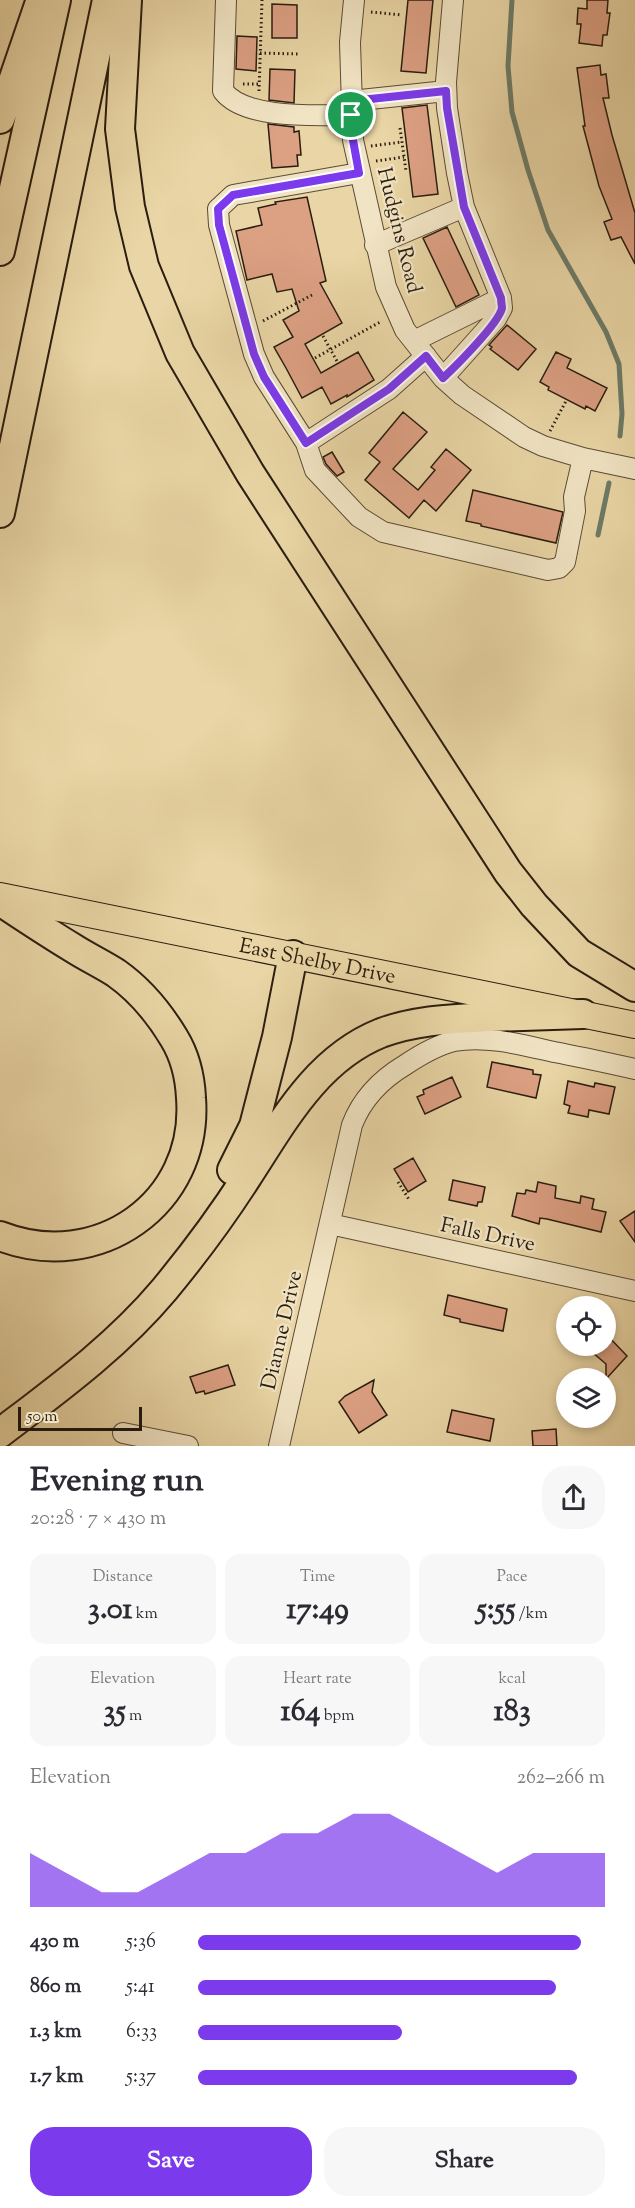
<!DOCTYPE html>
<meta charset="utf-8">
<style>
:root{--surface:#fff;--page:#f7f7f7;--text:#2b2b33;--muted:#7c7c81;--accent:#7c3aed}
body{margin:0;font-family:"Sorts Mill Goudy",serif;background:var(--page);color:var(--text);height:100vh;display:flex;flex-direction:column;font-size:22px;white-space:nowrap}
*{box-sizing:border-box;margin:0}
p{font-size:20px;color:var(--muted)}
.icon{flex:none;width:33px;height:33px;fill:none;stroke:currentColor;stroke-width:2;stroke-linecap:round;stroke-linejoin:round}
.map{position:relative;height:1446px;overflow:hidden}
.panel{display:flex;flex-direction:column;background:var(--surface);flex:1}
.panel>*{flex:none}
.tools{position:absolute;left:556px;top:1296px;display:grid;gap:12px}
.tools a{display:grid;place-items:center;width:60px;height:60px;border-radius:50%;background:var(--surface);box-shadow:0 3px 9px #0003;font-size:30px}
.scale{position:absolute;left:18px;bottom:15px;width:124px;box-sizing:border-box;padding-left:6px;border:3px solid #2a1d10;border-top:0;font-size:16px;line-height:21px;white-space:nowrap;color:#2a1d10;-webkit-text-stroke:4px #f1e4c4;paint-order:stroke}
.pin{position:absolute;display:grid;place-items:center;width:51px;height:51px;color:#fff;margin:-26px;border:3px solid #fff;border-radius:50%;box-shadow:0 2px 6px #0007}
.round{display:grid;place-items:center;flex:none;width:63px;height:63px;border-radius:24px;background:var(--page)}
.headline{display:flex;align-items:center;justify-content:space-between;height:102px;padding:0 30px}
h1{font-size:33px;font-weight:800;line-height:45px}
.figures{display:grid;grid-template-columns:repeat(3,1fr);gap:9px;height:102px;padding:6px 30px}
.figures div{display:grid;align-content:center;border-radius:15px;background:var(--page);text-align:center}
.figures b{font-size:30px;font-weight:800}
.figures small{font-size:16px;font-weight:400}
.figures p{font-size:16px}
.chart{height:168px;padding:12px 30px}
.chart p{display:flex;justify-content:space-between}
.chart svg{width:100%;height:108px;margin-top:6px;fill:var(--accent);opacity:.7}
.action{display:flex;gap:12px;margin-top:auto;padding:12px 30px}
.action a{flex:1;height:69px;border-radius:24px;background:var(--accent);color:#fff;font-size:24px;font-weight:800;line-height:69px;text-align:center}
.action a+a{background:var(--page);color:var(--text)}
ul{padding:0 30px;list-style:none;font-size:20px}
li{display:grid;grid-template-columns:96px 72px 1fr;align-items:center;height:45px}
li i{height:15px;border-radius:8px;background:var(--accent)}
.map>svg:first-child{display:block}
</style>
<div class="map">
<svg width="635" height="1446" viewBox="0 0 635 1446">
<rect width="100%" height="100%" fill="#e9d5a5"/>
<filter id="stains"><feTurbulence type="fractalNoise" baseFrequency=".00333" numOctaves="4"/><feColorMatrix values="0 0 0 0 .2 0 0 0 0 .09 0 0 0 0 .02 0 0 0 .5 -.17"/></filter>
<radialGradient id="worn" r=".72"><stop offset=".6" stop-color="#630" stop-opacity="0"/><stop offset="1" stop-color="#630" stop-opacity=".3"/></radialGradient>
<g fill="none" stroke-linecap="round" stroke-linejoin="round">
<!-- stream -->
<path stroke="#6d7b68" stroke-width="5" d="M512 0 508 66 512 112 528 170 548 230 606 332 619 364 622 414 620 436
M598 535 609 483"/>
</g>
<!-- building -->
<path fill="#dca083" stroke="#2a1d10" stroke-width="1.5" d="M408 0H433L426 73 401 71Z
M587 0H608L607 13H610L607 35H603L602 46 579 43 581 24H577L578 8 587 9Z
M272 4 297 5V38H272Z
M237 36 257 37 256 71 236 69Z
M600 65 601 75 606 74 609 98H603L612 135 635 213V264L621 237 611 240 604 222 612 219 599 186 583 126H585L577 68Z
M270 69 295 70 294 103 269 100Z
M427 105 438 194 413 197 402 108Z
M268 124 294 127V132L299 131 301 155H297L298 166 272 168Z
M307 197 326 281 320 283 342 323 305 344 321 373 358 352 374 380 347 397V395L331 404 322 387 302 398 286 368 274 347 293 337 283 320 299 311 292 289 277 292 272 274 247 280 236 231 262 225 258 208 276 204 275 202Z
M447 227 479 295 456 307 423 238Z
M507 325 536 349 518 370 490 349 492 347 489 345Z
M556 352 571 359 567 368 607 388 595 411 586 406 585 409 548 390 549 387 540 382Z
M403 412 427 432 393 469 418 490 435 470 431 467 446 449 471 470 436 511 424 500 409 518 365 480 380 462 369 453Z
M332 452 344 472 337 476 326 464 323 457Z
M473 490 563 512 556 543 481 526V524L466 521Z
M492 1062 533 1070V1074L541 1075 536 1098 487 1087Z
M452 1077 461 1097 425 1114 417 1097 424 1094 423 1090Z
M568 1081 594 1087 595 1083 615 1087 609 1114 589 1110 588 1117 568 1113 570 1106 564 1104Z
M413 1158 426 1181 408 1192 394 1169Z
M453 1180 485 1187 482 1202H478L477 1206 449 1200Z
M538 1182 556 1186 555 1198 580 1203 581 1196 594 1199 592 1209 606 1212 601 1232 547 1219 540 1218 539 1224 512 1216 517 1193 525 1194 526 1190 536 1192Z
M635 1211V1242L620 1221Z
M448 1295 507 1309 503 1331 460 1322V1319L444 1315Z
M606 1334 627 1356 606 1379V1364L585 1346H606Z
M228 1365 235 1385 205 1394 204 1391 196 1393 190 1377Z
M374 1380 372 1392 387 1415 359 1433 339 1402 345 1396Z
M452 1410 494 1419 490 1441 447 1432Z
M556 1429 557 1446H533L532 1431Z"/>
<g fill="none" stroke-linecap="round" stroke-linejoin="round">
<!-- minor casing -->
<g stroke="#5a4b35" stroke-width="22">
<path id="minor" d="M226 0 223 91C245 120 317 115 351 115
M354 0 350 42 353 140 386 287 405 330 443 378 462 395 524 437 543 446 583 458 635 469
M351 101 446 91
M359 173 233 195 218 209 219 225 254 354 264 377 306 443 315 470 359 517 383 532 548 570 559 568 565 562 575 511 574 497 583 458
M375 245 464 207
M414 341 501 298
M443 378 496 319 502 308 501 298 464 207 457 173 447 108 446 82 453 0
M306 443 389 389 426 356
M330 1224 635 1291
M123 1433 188 1446
M279 1446 352 1125C362 1099 380 1080 405 1065 420 1055 437 1045 454 1041 486 1035 523 1045 554 1052 581 1057 608 1063 635 1069"/>
</g>
<!-- major casing -->
<g stroke="#2a1d10" stroke-width="28">
<g id="major">
<path id="s1" d="M0 896 635 1025"/>
</g>
</g>
<!-- highway casing -->
<g stroke="#2a1d10" stroke-width="32">
<path id="highway" d="M127 0 120 129 130 207 144 266 180 353 250 473 508 872 534 905 579 953 635 987
M0 119 39 5
M0 251 56 0
M0 513 107 0
M0 901C24 917 48 933 73 948 87 957 102 964 116 973 140 990 159 1013 174 1038 185 1056 190 1077 191 1098 199 1204 97 1274 0 1236
M232 1170 254 1126 277 1037 293 955
M0 1433C58 1389 117 1346 164 1290 193 1255 222 1216 247 1177 283 1122 316 1059 381 1033 416 1020 451 1019 488 1017 519 1016 551 1015 583 1014"/>
</g>
<!-- path -->
<path stroke="#2a1d10" stroke-width="3" stroke-dasharray="1.5 3" stroke-linecap="butt" d="M371 12 402 15
M260 53 298 54
M243 84H259
M259 91 262 0
M400 128 406 171
M371 146 402 142
M376 161 404 157
M263 321 312 295
M323 336 338 363
M315 358 382 321
M550 431 566 401
M398 1182 410 1201"/>
<!-- minor -->
<use href="#minor" stroke="#f1e4c4" stroke-width="20"/>
<!-- major -->
<use href="#major" stroke="#e9d5a5" stroke-width="26"/>
<!-- highway -->
<use href="#highway" stroke="#e9d5a5" stroke-width="28"/>
</g>
<g fill="none" stroke-linecap="round" stroke-linejoin="round">
<!-- route casing -->
<g stroke="#fff" stroke-width="12">
<path id="route" d="M446 91 447 108 464 207 501 298C501 300 502 307 502 308 499 323 456 366 443 378L426 356 389 389 306 443 264 377 254 354 219 225 218 209 233 195 359 173 353 140 351 101Z"/>
</g>
<!-- route -->
<use href="#route" stroke="#7c3aed" stroke-width="8"/>
</g>
<g text-anchor="middle" stroke-width="4.5" stroke-linejoin="round" paint-order="stroke">
<!-- street labels -->
<g font-size="21" fill="#2a1d10" stroke="#f1e4c4">
<text transform="translate(400 230) rotate(76)" y="7">Hudgins Road</text>
<text dy="7" stroke="none"><textPath href="#s1" startOffset="324">East Shelby Drive</textPath></text>
<text transform="translate(488 1234) rotate(12)" y="7">Falls Drive</text>
<text transform="translate(281 1330) rotate(-77)" y="7">Dianne Drive</text>
</g>
</g>
<rect width="100%" height="100%" filter="url(#stains)"/>
<rect width="100%" height="100%" fill="url(#worn)"/>
</svg>
<div class="tools">
<a><svg class="icon" aria-label="locate" viewBox="0 0 24 24"><circle cx="12" cy="12" r="6"/><path d="M12 2v4M12 18v4M2 12h4M18 12h4"/></svg></a>
<a><svg class="icon" aria-label="layers" viewBox="0 0 24 24"><path d="M12 4l9 5-9 5-9-5zM3 14l9 5 9-5"/></svg></a>
</div>
<div class="scale">50 m</div>
<div class="pin" style="left:351px;top:115px;background:#1e9e55"><svg class="icon" aria-label="arrive" viewBox="0 0 24 24"><path d="M6 21V4h12l-3 4 3 4H6"/></svg></div>
</div>
<section class="panel">
<div class="headline"><div><h1>Evening run</h1><p>20:28 · 7 × 430 m</p></div><a class="round"><svg class="icon" aria-label="share" viewBox="0 0 24 24"><path d="M12 15V3M7 8l5-5 5 5M5 13v7h14v-7"/></svg></a></div>
<div class="figures">
<div><p>Distance</p><b>3.01<small> km</small></b></div>
<div><p>Time</p><b>17:49</b></div>
<div><p>Pace</p><b>5:55<small> /km</small></b></div>
</div>
<div class="figures">
<div><p>Elevation</p><b>35<small> m</small></b></div>
<div><p>Heart rate</p><b>164<small> bpm</small></b></div>
<div><p>kcal</p><b>183</b></div>
</div>
<div class="chart"><p><span>Elevation</span>262–266 m</p>
<svg viewBox="0 0 160 44" preserveAspectRatio="none"><path d="M0 44V22L10 30L20 38L30 38L40 30L50 22L60 22L70 14L80 14L90 6L100 6L110 14L120 22L130 30L140 22L150 22L160 22V44z"/></svg>
</div>
<ul>
<li><b>430 m</b>5:36<i style="width:94%"></i></li>
<li><b>860 m</b>5:41<i style="width:88%"></i></li>
<li><b>1.3 km</b>6:33<i style="width:50%"></i></li>
<li><b>1.7 km</b>5:37<i style="width:93%"></i></li>
</ul>
<div class="action"><a>Save</a><a>Share</a></div>
</section>
